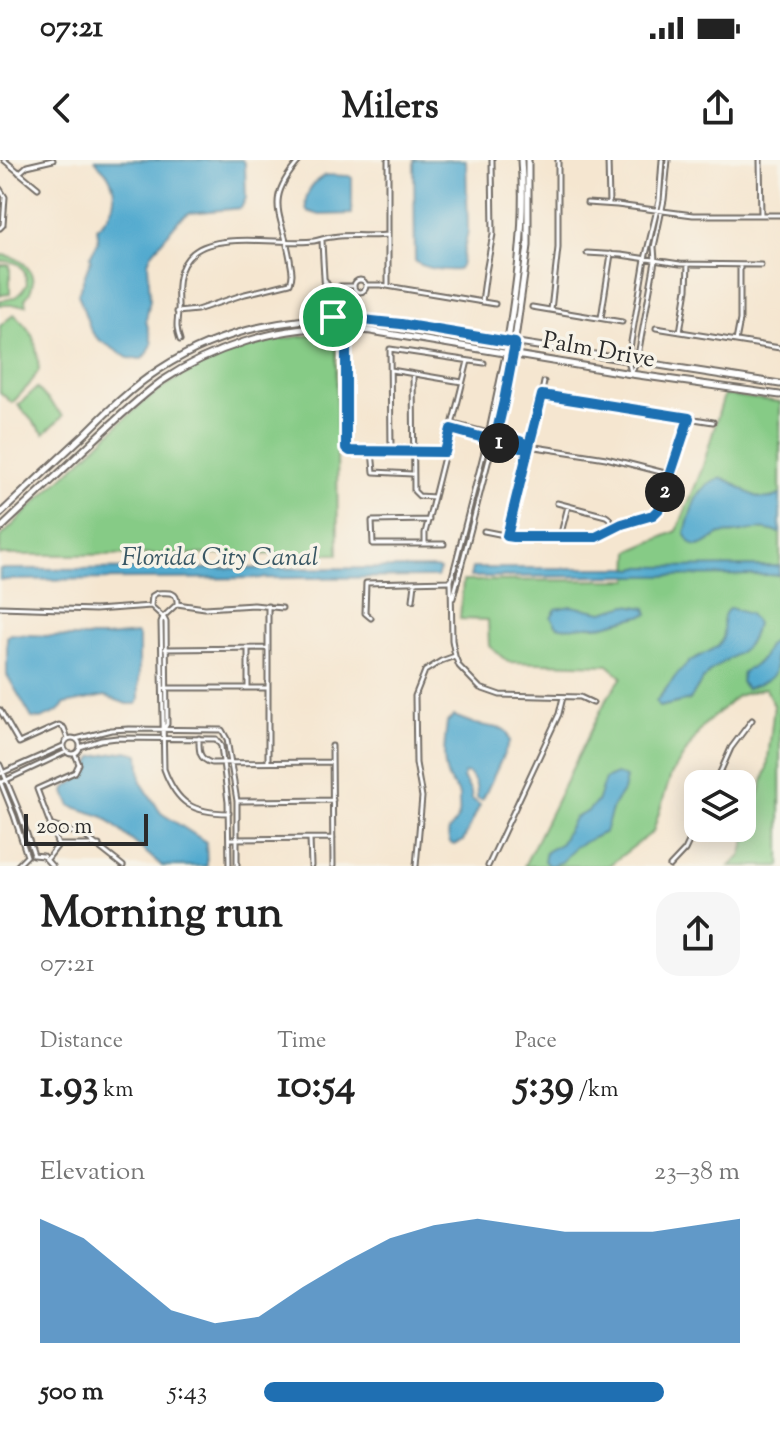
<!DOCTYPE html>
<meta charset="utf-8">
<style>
:root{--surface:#fff;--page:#f6f6f6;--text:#222;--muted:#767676;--accent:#1f6fb2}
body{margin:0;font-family:"Sorts Mill Goudy",serif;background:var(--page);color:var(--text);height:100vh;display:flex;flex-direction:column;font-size:30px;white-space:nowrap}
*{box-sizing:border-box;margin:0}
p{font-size:26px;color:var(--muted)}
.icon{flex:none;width:44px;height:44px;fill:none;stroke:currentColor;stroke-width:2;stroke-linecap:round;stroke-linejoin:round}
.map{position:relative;height:706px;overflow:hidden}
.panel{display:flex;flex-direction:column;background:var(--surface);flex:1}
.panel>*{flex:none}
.buttons{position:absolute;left:684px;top:610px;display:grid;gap:16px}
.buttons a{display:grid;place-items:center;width:72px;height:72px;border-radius:16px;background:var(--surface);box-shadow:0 4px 20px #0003;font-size:40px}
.scale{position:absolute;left:24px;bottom:20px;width:124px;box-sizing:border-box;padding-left:8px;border:4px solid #2b2b2b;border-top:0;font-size:22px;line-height:28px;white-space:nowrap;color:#2b2b2b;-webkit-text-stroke:6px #f7f3e8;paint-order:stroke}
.pin{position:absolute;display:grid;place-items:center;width:68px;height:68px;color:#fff;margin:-34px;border:4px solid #fff;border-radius:50%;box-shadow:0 2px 8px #0007}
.km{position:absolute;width:40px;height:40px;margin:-20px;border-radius:50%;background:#222;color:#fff;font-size:22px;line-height:40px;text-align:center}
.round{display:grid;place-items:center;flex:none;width:84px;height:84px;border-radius:24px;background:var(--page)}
.overview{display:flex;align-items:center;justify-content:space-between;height:136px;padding:0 40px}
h1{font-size:44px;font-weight:700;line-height:60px}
.metrics{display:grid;grid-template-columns:repeat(3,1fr);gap:12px;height:136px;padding:8px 40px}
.metrics div{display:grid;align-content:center}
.metrics b{font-size:40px;font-weight:700}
.metrics small{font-size:22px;font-weight:400}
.metrics p{font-size:22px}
.chart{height:224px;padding:16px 40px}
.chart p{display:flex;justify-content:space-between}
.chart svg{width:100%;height:144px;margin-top:8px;fill:var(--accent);opacity:.7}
ul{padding:0 40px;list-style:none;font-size:26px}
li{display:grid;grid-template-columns:128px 96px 1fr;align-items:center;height:60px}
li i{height:20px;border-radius:10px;background:var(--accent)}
.status{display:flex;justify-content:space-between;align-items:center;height:56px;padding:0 40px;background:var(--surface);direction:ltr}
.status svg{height:22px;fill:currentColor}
header{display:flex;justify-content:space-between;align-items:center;height:104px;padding:0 40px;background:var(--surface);font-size:36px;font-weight:700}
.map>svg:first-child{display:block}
</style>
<div class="status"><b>07:21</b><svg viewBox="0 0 49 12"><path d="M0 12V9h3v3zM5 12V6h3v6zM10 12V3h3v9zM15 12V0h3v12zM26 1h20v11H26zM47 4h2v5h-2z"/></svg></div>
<header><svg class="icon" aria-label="back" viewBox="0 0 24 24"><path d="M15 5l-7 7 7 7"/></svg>Milers<svg class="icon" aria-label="share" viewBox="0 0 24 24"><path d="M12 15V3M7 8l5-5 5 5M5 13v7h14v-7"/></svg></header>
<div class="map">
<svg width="780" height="706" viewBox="0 0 780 706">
<rect width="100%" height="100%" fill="#f7f3e8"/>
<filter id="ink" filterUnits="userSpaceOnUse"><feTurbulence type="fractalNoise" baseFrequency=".0125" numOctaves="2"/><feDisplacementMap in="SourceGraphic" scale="16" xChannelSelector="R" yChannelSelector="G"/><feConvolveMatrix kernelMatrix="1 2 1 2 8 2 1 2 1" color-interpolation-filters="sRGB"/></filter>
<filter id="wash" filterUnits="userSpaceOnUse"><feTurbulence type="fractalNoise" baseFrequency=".006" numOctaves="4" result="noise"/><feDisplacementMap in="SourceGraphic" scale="32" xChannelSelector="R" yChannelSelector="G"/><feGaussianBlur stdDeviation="1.8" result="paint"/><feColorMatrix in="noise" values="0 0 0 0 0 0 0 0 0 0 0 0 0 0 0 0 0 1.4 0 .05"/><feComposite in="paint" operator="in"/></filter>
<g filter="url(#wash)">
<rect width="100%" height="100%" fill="#f5e6d0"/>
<!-- green -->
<path fill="#86cb86" stroke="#587b58" stroke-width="2" d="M0 95C24 95 44 118 25 139L26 145H0V140C13 140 20 136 27 124 25 105 19 101 0 101Z
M0 105H10V134L0 135Z
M14 154C36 174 36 181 39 210L29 225 12 243 0 232V166Z
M336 174 338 394 0 395V378C27 350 56 324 85 297 107 276 129 253 153 235 206 195 270 175 336 174Z
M37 228 63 256 44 274 18 245Z
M724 235 780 242V706H730L741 696 767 608 774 545 765 528 737 536 703 566 671 615 653 672 608 706H524L606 540 622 517 608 505 508 502 489 486 488 460 460 459 463 421 629 420 630 391 677 371 702 309Z"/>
<!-- water -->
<path fill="#52aacf" stroke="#3e6a7d" stroke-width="2" d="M95 0H242L245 4 246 38 241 48 189 53 179 60 151 94 148 103 150 139 146 160 152 184 148 193 142 199 128 198 98 179 91 171 78 134 91 99 90 97C97 81 100 87 97 68 113 53 120 35 108 15 105 9 99 6 95 0Z
M414 0H466L468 70 461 106 458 110C445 111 424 109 415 101Z
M326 15 349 16 352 18V54L320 55 307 51C302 37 313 20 326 15Z
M722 318C743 324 755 347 780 335V373C757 367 757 370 735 373 730 374 726 373 721 374 713 376 706 386 697 386 690 385 687 378 685 372 693 347 694 327 722 318Z
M780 406V415L470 417 472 408H625L635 409 637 407Z
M436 408 440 410 437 417 0 420V409Z
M627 445 646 448 648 454 608 464C599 468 595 465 586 466 575 466 569 470 557 466L551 457 556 449 571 446 603 452Z
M730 448 749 454 756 463C750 497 731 492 709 513 701 520 696 531 690 540L659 547 656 541C667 529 676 513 689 502 698 495 714 492 721 482 728 471 717 457 730 448Z
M10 474 70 477H106L137 474 139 477V540L137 544H127L105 536 65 544 57 552 41 559 32 558 7 515V477Z
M774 481 778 490C771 501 777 500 775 510 773 521 755 525 746 529L741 522 743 512C750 508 759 504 763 496 767 489 766 485 774 481Z
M454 556 475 564 503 569 507 572 510 581 483 639 481 640 477 638C477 628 476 619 467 613L464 614 463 618 471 632 472 639 480 645 463 681 454 685 450 683C444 667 455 668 459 655 460 651 459 646 459 642 460 628 454 630 449 620 441 603 445 580 447 562Z
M127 591 139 594 141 622 161 653 206 682 207 706H162L104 657 71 646 65 633 66 628 85 614 93 597Z
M616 614 626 618 623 631 613 646 605 672 574 687 562 702 549 706 544 701 546 692 561 683 574 658 587 652 597 642 605 619Z"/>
</g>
<g filter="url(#ink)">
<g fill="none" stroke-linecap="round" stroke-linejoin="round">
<!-- street casing -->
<g stroke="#726c65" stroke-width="7">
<path id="street" d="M4 0 38 28
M388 0V126
M608 0 609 44
M760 0 761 55
M19 13 27 6 53 0
M0 29 5 37 3 65 0 68
M587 43 617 45 693 55H780
M322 79C323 109 326 137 326 167
M587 93 621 95 680 104 761 105
M354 126a6 6 0 1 1 12 0a6 6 0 1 1-12 0Z
M325 120 333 134V166
M366 125H381L495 144
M340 126H352
M482 142 486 112 493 74 492 0
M532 147 622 162
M551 150 558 88V0
M177 152 197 150 245 134 290 123C294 114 291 108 290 99 282 52 263 42 300 0
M601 158 611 94
M656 168 780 188
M342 169 346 176V288L350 291 445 292
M680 172 687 129 688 104
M180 180C174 163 179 160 178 144 177 125 177 107 193 93 219 71 281 85 314 81 321 80 326 77 332 77 351 74 370 77 388 75
M736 181 740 160V105
M505 195 487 280 451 421 452 480 455 496 459 506 480 528 500 535 580 537 593 543
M391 210 462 222
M632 212 637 201 655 101 654 87 664 40 668 0
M631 213 628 200 645 99 659 41 662 0
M413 214 414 331 419 336 434 337
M542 235 713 262
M453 264 520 281 529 286
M451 269 520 288 529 286 606 298 669 314
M391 290 390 189 484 203
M372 291 374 312 412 314
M557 343 606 356 610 359 613 367
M429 360 372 361 373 384H444
M484 371 514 377H596L622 364 653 355 659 349 689 258
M507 376 533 278 544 222
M560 377 568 346
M425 384V373L468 201
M157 433C167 433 178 430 177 444L163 457 151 446 152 436Z
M453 438 504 241 513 194
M413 440 415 423
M177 444 205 448 254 445 282 448
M268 446V602
M0 447 95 450 151 446
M163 457 161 462 164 609C177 644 193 653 229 653
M371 458 365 453 366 423 449 421
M248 488V528
M165 489 268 488
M165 528H268
M0 550 19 583 59 565 64 568 68 579
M164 569 167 564 166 462 164 458
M64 586a8 8 0 1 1 16 0a8 8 0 1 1-16 0Z
M199 578C199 590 198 599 212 603L332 602
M76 579 111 570 129 569 222 570 227 579 237 641V706
M332 586 333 706
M80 587 101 580 117 578 216 579 221 586 228 642 229 706
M75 594 79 604 75 612 37 629 58 685H99
M0 605 20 653 34 695
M0 614 63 586
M0 621 14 656 27 696
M0 623 66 592
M715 624 731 588 752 560
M237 641 333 640
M50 665 85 676 123 706
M229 679 333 678
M310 679 311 706
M33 695 43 696 52 706
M48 698 58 685
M17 706 26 697
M416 706 422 637 416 603 415 536 425 511 441 501 455 496
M488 706 559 554 563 537
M670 706 685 690 698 662"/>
</g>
<!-- secondary casing -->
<g stroke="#726c65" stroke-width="9">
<path id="secondary" d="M506 193C516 129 526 65 521 0
M513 194 528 86V0
M0 354C28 327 57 300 85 274 108 251 132 227 160 209 223 168 297 154 371 160L780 224
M0 369C30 341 59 313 89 285 112 263 136 240 162 221 209 189 278 166 335 168 347 168 359 170 371 171L631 214 780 235"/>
</g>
<!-- street -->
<use href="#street" stroke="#fff" stroke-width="3"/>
<!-- secondary -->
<use href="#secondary" stroke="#fff" stroke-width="5"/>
</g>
</g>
<g fill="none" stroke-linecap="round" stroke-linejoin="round" filter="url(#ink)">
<!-- route casing -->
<g stroke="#fff" stroke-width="16">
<path id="route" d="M333 157V168H341L346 176V288L350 291 445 292 451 269 520 288 529 286 542 235 689 258 659 349 653 355 622 364 596 377H514L507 376 529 286 520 281 496 275 504 241 515 183 401 164 333 157"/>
</g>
<!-- route -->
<use href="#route" stroke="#1f6fb2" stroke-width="10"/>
</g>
<g text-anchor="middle" stroke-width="7" stroke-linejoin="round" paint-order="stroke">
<!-- street labels -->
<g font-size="24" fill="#2b2b2b" stroke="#f7f3e8">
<text transform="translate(599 189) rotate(10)" y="8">Palm Drive</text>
</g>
<!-- water labels -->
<g font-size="26" font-style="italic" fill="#395764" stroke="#f7f3e8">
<text x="220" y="405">Florida City Canal</text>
</g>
</g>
</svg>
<div class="buttons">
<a><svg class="icon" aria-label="layers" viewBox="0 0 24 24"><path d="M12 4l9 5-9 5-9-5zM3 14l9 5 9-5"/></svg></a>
</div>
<div class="scale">200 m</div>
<div class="pin" style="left:333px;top:157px;background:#1e9e55"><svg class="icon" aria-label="arrive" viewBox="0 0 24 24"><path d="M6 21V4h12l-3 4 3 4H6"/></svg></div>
<b class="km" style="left:499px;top:283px">1</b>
<b class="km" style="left:665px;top:332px">2</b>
</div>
<section class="panel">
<div class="overview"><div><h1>Morning run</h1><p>07:21</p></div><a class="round"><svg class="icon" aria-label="share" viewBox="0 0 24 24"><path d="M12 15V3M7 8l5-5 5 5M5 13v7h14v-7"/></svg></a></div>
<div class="metrics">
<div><p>Distance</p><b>1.93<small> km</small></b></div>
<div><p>Time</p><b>10:54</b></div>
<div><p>Pace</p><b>5:39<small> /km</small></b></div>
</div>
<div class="chart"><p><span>Elevation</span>23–38 m</p>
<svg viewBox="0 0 160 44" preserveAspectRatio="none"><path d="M0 44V6L10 12L20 23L30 34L40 38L50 36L60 27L70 19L80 12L90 8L100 6L110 8L120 10L130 10L140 10L150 8L160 6V44z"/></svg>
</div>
<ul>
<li><b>500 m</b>5:43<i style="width:84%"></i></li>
</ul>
</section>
